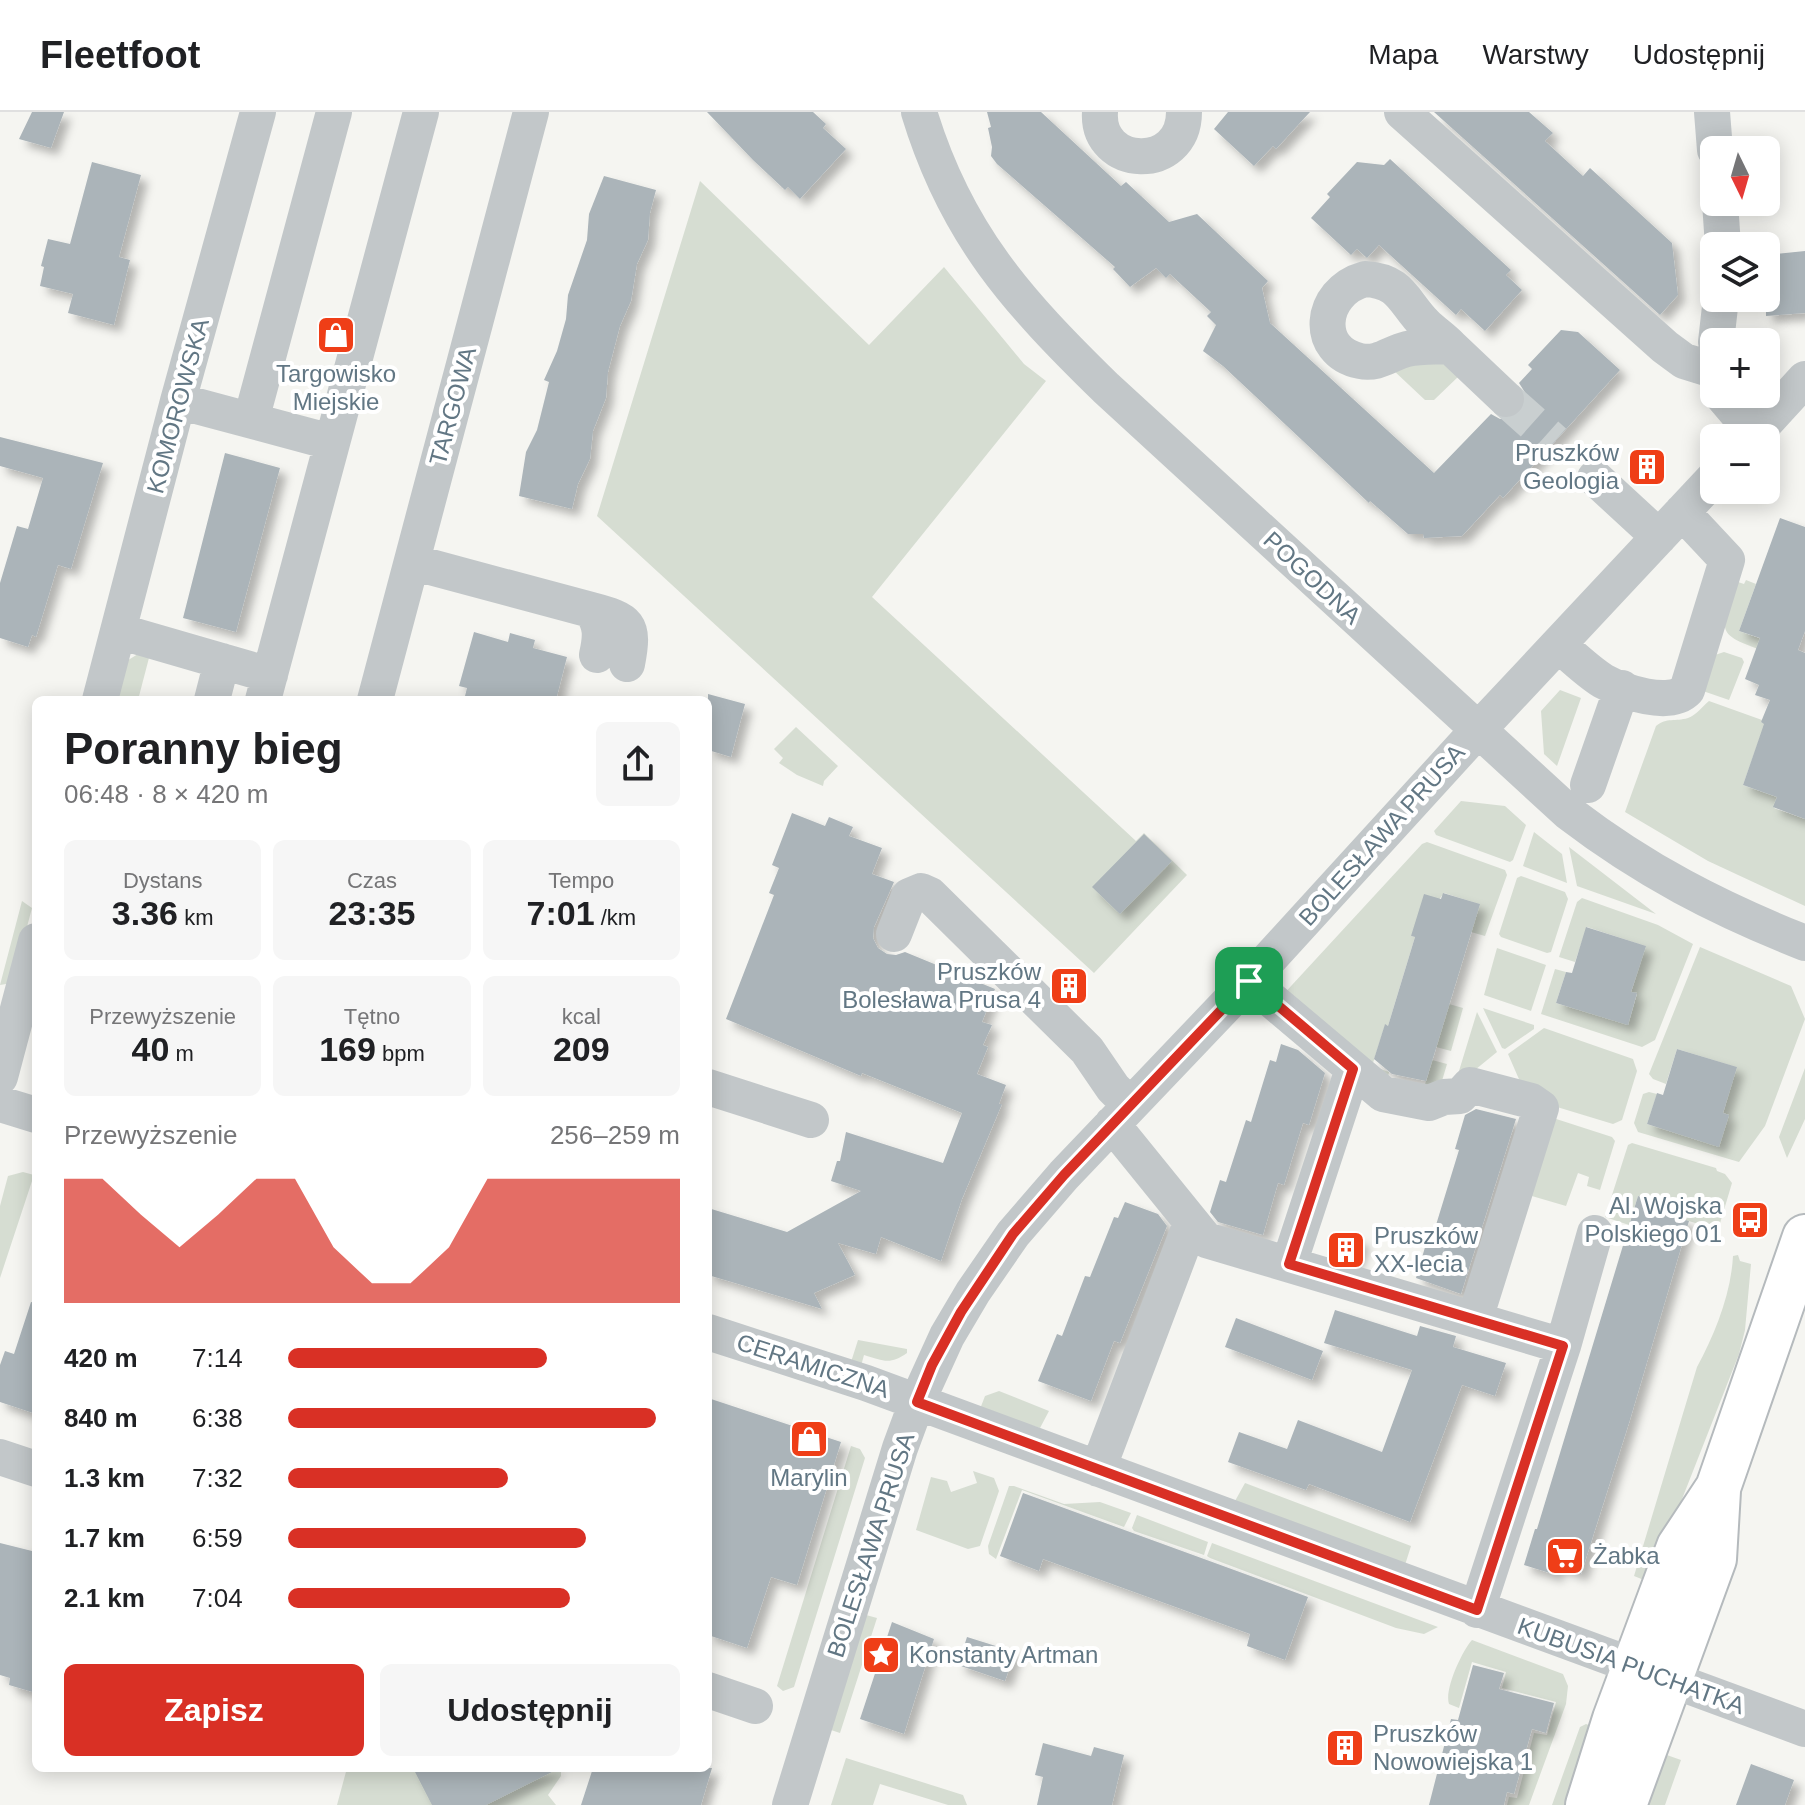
<!DOCTYPE html>
<html lang="pl">
<meta charset="utf-8">
<style>
:root{--surface:#fff;--page:#f6f6f6;--text:#202124;--muted:#757577;--line:#e0e0e0;--accent:#d93025}
body{margin:0;font-family:Arial,sans-serif;background:var(--page);color:var(--text);height:100vh;display:flex;flex-direction:column;font-size:30px;white-space:nowrap}
*{box-sizing:border-box;margin:0}
p{font-size:26px;color:var(--muted)}
.icon{flex:none;width:44px;height:44px;fill:none;stroke:currentColor;stroke-width:2;stroke-linecap:round;stroke-linejoin:round}
.map{position:relative;flex:1;overflow:hidden}
.panel{position:absolute;left:32px;top:584px;width:680px;height:1076px;display:flex;flex-direction:column;background:var(--surface);border-radius:12px;box-shadow:0 4px 20px #0003}
.panel>*{flex:none}
.needle{width:52px;rotate:175deg}
.buttons{position:absolute;left:1700px;top:24px;display:grid;gap:16px}
.buttons a{display:grid;place-items:center;width:80px;height:80px;border-radius:12px;background:var(--surface);box-shadow:0 4px 20px #0003;font-size:40px}
.pin{position:absolute;display:grid;place-items:center;width:68px;height:68px;color:#fff;margin:-34px;border-radius:16px;box-shadow:0 4px 12px #0006}
.round{display:grid;place-items:center;flex:none;width:84px;height:84px;border-radius:12px;background:var(--page)}
.headline{display:flex;align-items:center;justify-content:space-between;height:136px;padding:0 32px}
h1{font-size:44px;font-weight:600;line-height:60px}
.stats{display:grid;grid-template-columns:repeat(3,1fr);gap:12px;height:136px;padding:8px 32px}
.stats div{display:grid;align-content:center;border-radius:12px;background:var(--page);text-align:center}
.stats b{font-size:34px;font-weight:600}
.stats small{font-size:22px;font-weight:400}
.stats p{font-size:22px}
.chart{height:224px;padding:16px 32px}
.chart p{display:flex;justify-content:space-between}
.chart svg{width:100%;height:144px;margin-top:8px;fill:var(--accent);opacity:.7}
.cta{display:flex;gap:16px;margin-top:auto;padding:16px 32px}
.cta a{flex:1;height:92px;border-radius:12px;background:var(--accent);color:#fff;font-size:32px;font-weight:600;line-height:92px;text-align:center}
.cta a+a{background:var(--page);color:var(--text)}
ul{padding:0 32px;list-style:none;font-size:26px}
li{display:grid;grid-template-columns:128px 96px 1fr;align-items:center;height:60px}
li i{height:20px;border-radius:10px;background:var(--accent)}
header{display:flex;align-items:center;gap:48px;box-sizing:border-box;height:112px;padding:0 40px;background:var(--surface);border-bottom:2px solid var(--line)}
header strong{font-size:38px}
nav{display:flex;gap:44px;margin-inline-start:auto;font-size:28px}
.map>svg:first-child{display:block}
</style>
<header>
<strong>Fleetfoot</strong>
<nav><a>Mapa</a><a>Warstwy</a><a>Udostępnij</a></nav>
</header>
<div class="map">
<svg width="1805" height="1693" viewBox="0 0 1805 1693">
<defs>
<filter id="shadow"><feDropShadow dx="7" dy="7" stdDeviation="4" flood-color="#0004"/></filter>
</defs>
<rect width="100%" height="100%" fill="#f5f5f1"/>
<!-- green -->
<path fill="#d6ddd2" d="M700 69 869 233 944 155 1024 252 1046 269 872 485 1136 729 1144 721 1187 763 1094 861 597 404Z
M1403 251H1442L1460 263 1434 288H1425L1392 257Z
M1746 468 1756 472 1739 519 1770 530 1767 540C1713 521 1720 521 1738 470L1744 472Z
M1724 540 1742 546 1744 550 1729 588 1700 578 1712 544Z
M138 542H150L138 588H113L125 550Z
M1560 578 1581 586 1557 654 1544 642 1541 599Z
M1709 589 1762 608 1761 610 1768 613 1760 625 1743 673 1777 685 1774 696 1805 707V794L1708 749 1625 700 1656 614C1667 605 1675 610 1688 606 1696 603 1702 595 1709 589Z
M796 615 838 654 824 669 823 674 797 663 779 651 783 646 774 637Z
M1461 689 1505 694 1526 713 1513 748 1510 750 1436 723 1434 719Z
M1534 720 1562 742 1567 771 1523 754Z
M1427 730 1505 758 1507 763 1485 824 1471 820 1479 792 1444 781 1411 824 1415 825 1388 914 1385 913 1372 954 1389 960 1388 965 1424 976 1432 948 1447 952 1439 979 1389 975 1280 886 1422 732Z
M1569 735 1656 802 1577 774Z
M1521 764 1565 780 1568 787 1551 840 1547 841 1501 825 1499 822 1517 766Z
M1582 786 1658 813 1693 832 1655 928 1642 935 1541 902 1555 857 1566 860 1556 891 1628 912 1637 882 1631 880 1645 834 1587 815 1575 850 1559 845 1577 790Z
M22 789 32 796 12 871 0 873Z
M1700 835 1791 874 1805 907 1765 1014 1739 1050 1638 1020 1634 1011 1643 982 1649 980 1657 982 1647 1012 1719 1034 1728 1003 1723 1001 1736 955 1677 937 1666 972 1653 967 1649 962Z
M1497 836 1546 853 1531 899 1484 883Z
M1449 892 1463 896 1451 939 1436 935Z
M1483 896 1534 913V917L1505 937 1502 936Z
M1477 900 1497 940 1470 962 1459 959Z
M1544 916 1633 947 1637 959 1622 1008 1613 1012 1557 995 1525 981 1508 942Z
M1805 956V1007L1787 1046 1779 1025Z
M1547 1004 1612 1025 1615 1029 1600 1078 1587 1074 1589 1065 1578 1061 1566 1094 1525 1082Z
M1632 1031 1716 1056 1717 1059 1725 1062 1732 1071 1718 1118 1666 1102 1669 1093 1638 1084 1629 1113 1605 1105 1628 1033Z
M23 1060 34 1063 0 1166V1094L8 1064Z
M1738 1143 1740 1149 1751 1152 1745 1218 1739 1242 1651 1466 1644 1468 1634 1464 1697 1255C1715 1222 1731 1182 1733 1144Z
M858 1228 907 1237V1241C890 1253 884 1249 864 1243L861 1254 851 1250Z
M999 1279 1049 1299 1040 1316 980 1297 985 1284Z
M851 1334 860 1337 865 1346 794 1575 783 1579 777 1574Z
M973 1359 994 1366 999 1379 980 1434 968 1437 916 1418 931 1365 947 1369 951 1380 977 1371Z
M1245 1371 1411 1434 1405 1453 1235 1389Z
M1009 1374H1014L1064 1392 1100 1390 1131 1401 1124 1415 1022 1378 996 1447 989 1442 988 1434Z
M1137 1403 1208 1430 1204 1443 1134 1419 1132 1416Z
M1212 1431 1438 1515 1424 1522 1396 1516 1210 1446 1207 1444Z
M866 1503 877 1506 840 1621 831 1618Z
M1472 1528 1563 1562 1568 1574 1566 1592 1529 1693H1507L1509 1685 1517 1686 1534 1621 1547 1623 1556 1590 1502 1576 1506 1560 1472 1550 1459 1596 1449 1592C1444 1578 1462 1539 1472 1528Z
M1586 1612 1594 1615 1568 1693H1552L1580 1615Z
M1664 1642 1681 1648 1665 1693H1645Z
M846 1646 963 1683 967 1693H948L880 1672 873 1693H831Z
M347 1656H561V1664L548 1683 556 1693H337Z"/>
<!-- building -->
<path fill="#abb4b9" filter="url(#shadow)" d="M32 0H64L51 36 19 27Z
M707 0H813L826 12 823 16 846 37 800 87 788 75 785 78 753 48Z
M987 0H1041L1121 74 1126 70 1169 110 1197 102 1268 169 1262 176 1270 211 1434 361 1491 302 1500 307H1511L1522 301 1526 291V282L1519 271 1532 257 1528 253 1561 218 1578 220 1620 258 1503 386 1500 383 1462 424 1424 426 1423 422H1408L1370 389 1369 391 1223 254 1203 239 1216 213 1207 204 1211 200 1170 162 1166 166 1156 156 1130 175 1113 157 1115 155 997 52 991 44 992 35 988 16 991 15Z
M1228 0H1310L1276 37 1273 34 1254 54 1214 17Z
M1434 0H1529L1553 21 1545 29 1583 64 1590 56 1672 131 1678 183 1660 203Z
M1390 47 1511 158 1506 163 1522 178 1485 219 1461 197 1456 203 1379 133 1367 146 1357 137 1351 143 1311 106 1330 85 1327 82 1357 50 1384 53Z
M92 50 141 63 119 145 130 148 114 213 68 201 73 182 40 174 44 155 41 154 48 127 70 132Z
M604 64 656 78 650 101 648 128 637 152 631 189 620 214 608 260 606 286 593 319 590 347 578 372 572 397 519 384 526 340 537 318 549 270 544 268 557 239 566 207 568 183 587 128 589 102Z
M1805 139V201L1766 204V143Z
M0 325 103 351 71 457 58 453 36 525 32 523 28 535 0 526V471L17 414 28 417 43 366 0 354Z
M225 341 280 356 236 520 183 506Z
M1780 406 1805 415V519L1798 538 1805 541V707L1773 695 1777 685 1743 673 1764 612 1761 610 1770 588 1755 583 1759 573 1745 567 1760 526 1739 519Z
M474 520 508 530 510 521 535 528 533 536 567 545 556 588H464L467 576 459 574Z
M708 582 745 592 731 645 708 638Z
M792 701 825 714 829 705 853 715 849 724 882 736 872 762 894 770 874 815 873 826 878 836 887 842 896 843 905 840 995 877 982 910 992 913 983 933 988 935 977 962 1006 973 999 992H1002L962 1087 941 1149 881 1125 876 1142 838 1131 855 1163 814 1181 822 1197 708 1163V1096L787 1120 861 1079 831 1069 837 1049H840L846 1020 943 1051 962 1001 862 961 861 964 726 907 774 783 769 781 779 756 772 753Z
M1144 722 1172 749 1120 802 1092 775Z
M1443 781 1480 792 1426 969 1392 962 1374 947 1385 912 1388 914 1415 825 1411 824 1424 782 1441 787Z
M1586 815 1646 834 1631 880 1637 881 1628 913 1556 891 1566 860 1572 861Z
M1281 932 1298 938 1325 961 1309 1013 1303 1011 1284 1073 1278 1071 1263 1123 1218 1110 1210 1100 1220 1068 1226 1070 1246 1008 1251 1010 1270 948 1276 950Z
M1677 937 1737 955 1723 1001 1729 1003 1719 1035 1647 1012 1657 981 1663 983Z
M1476 997 1516 1007 1461 1182 1416 1166 1428 1125 1432 1126 1459 1038 1455 1037 1465 1003Z
M1638 1084 1669 1093 1666 1102 1689 1109 1629 1311 1581 1462 1558 1454 1556 1463 1524 1453 1535 1417H1537Z
M1125 1090 1158 1102 1167 1114 1120 1231 1114 1229 1091 1289 1038 1269 1057 1222 1062 1224 1085 1164 1090 1165 1114 1105 1118 1106Z
M1337 1120 1363 1128 1356 1151 1330 1143Z
M31 1190 36 1191V1302L0 1290V1253L5 1239 14 1242Z
M1335 1198 1417 1224 1420 1214 1456 1224 1453 1235 1506 1251 1495 1284 1462 1273 1410 1410 1309 1372 1306 1378 1228 1350 1239 1320 1287 1337 1298 1308 1382 1340 1412 1258 1324 1231Z
M1236 1206 1323 1239 1312 1268 1225 1235Z
M708 1286 841 1330 797 1473 771 1465 747 1536 708 1523Z
M1023 1381 1308 1485 1285 1548 1247 1534 1250 1522 1043 1447 1039 1459 1000 1444Z
M0 1431 36 1440V1581L9 1573 10 1566 0 1563Z
M892 1510 934 1527 904 1622 860 1607Z
M967 1525 1015 1540 1005 1569 958 1553Z
M1473 1553 1504 1561 1499 1577 1554 1591 1546 1621 1532 1617 1514 1682 1507 1680 1504 1693H1429L1451 1607 1458 1608Z
M1043 1631 1091 1644 1094 1635 1124 1643 1112 1693H1037L1043 1665 1035 1663Z
M1751 1652 1794 1668 1785 1693H1736Z
M413 1656H560L486 1693H432Z
M593 1656H712L701 1693H581Z"/>
<g fill="none" stroke-linecap="round" stroke-linejoin="round">
<!-- minor-tunnel -->
<path stroke="#c9cfd0" stroke-width="36" stroke-dasharray="36 18" stroke-linecap="butt" d="M1506 287 1554 330"/>
<!-- major casing -->
<g stroke="#b5babd" stroke-width="48">
<path id="major" d="M1588 1693 1615 1607 1679 1435 1718 1376 1805 1125
M1624 1693 1714 1447 1718 1379"/>
</g>
<!-- minor -->
<path stroke="#c2c7c9" stroke-width="36" d="M919 0C956 122 1017 189 1106 276L1569 701C1645 759 1717 796 1805 831
M1100 0C1096 57 1184 61 1184 0
M1402 0 1665 235 1684 249 1713 258
M1712 0 1715 38
M1720 90 1723 134
M1365 167C1402 169 1403 190 1425 212 1433 220 1442 226 1450 234 1436 235 1420 234 1407 237 1390 241 1379 253 1360 249 1314 240 1318 180 1365 167Z
M1716 230 1721 186
M1450 234 1506 287
M1721 282 1755 322
M178 289 331 330
M251 308 334 0
M1751 326 1805 267
M1595 366 1659 425
M412 450 591 498C602 513 601 525 597 543
M591 498C629 508 635 511 627 552
M118 519 270 563
M1559 533C1573 545 1587 559 1603 569 1623 580 1670 596 1687 578L1727 448 1682 400
M100 588 178 289 258 0
M212 588 222 549
M263 588 421 0
M375 588 531 0
M1588 673 1622 576
M894 822 909 784 921 779 930 783 1087 938 1113 976 1130 993
M1249 869 1383 982 1429 991 1444 985 1460 984 1470 973 1531 989 1541 996 1475 1207
M0 965 36 829
M708 975 811 1008
M0 992 36 1003
M1112 1012 1206 1128 1563 1234
M1289 1152 1353 957
M708 1220 866 1271 1805 1617
M0 1345 36 1357
M1098 1357 1191 1111
M1477 1498 1563 1234 1595 1121
M708 1578 755 1594
M790 1693 900 1336 917 1290 947 1224 973 1180 1013 1122 1064 1063 1249 869 1478 618 1714 366"/>
<!-- major -->
<use href="#major" stroke="#fff" stroke-width="44"/>
</g>
<g fill="none" stroke-linecap="round" stroke-linejoin="round">
<!-- route casing -->
<g stroke="#fff" stroke-width="16">
<path id="route" d="M1249 869 1353 957 1289 1152 1563 1234 1477 1498 917 1290 932 1253 961 1200 1013 1122 1064 1063Z"/>
</g>
<!-- route -->
<use href="#route" stroke="#d93025" stroke-width="10"/>
</g>
<!-- icons -->
<defs>
<g id="shop-square" transform="scale(2)"><rect x="-9" y="-9" width="18" height="18" rx="4" fill="#ef3e17" stroke="#fff"/><path d="M-5-2.5h2.3a2.7 3.5 0 0 1 5.4 0H5L5.5 6h-11ZM-1.5-2.5h3a1.5 2.3 0 0 0-3 0Z" fill="#fff"/></g>
<g id="building-square" transform="scale(2)"><rect x="-9" y="-9" width="18" height="18" rx="4" fill="#ef3e17" stroke="#fff"/><path d="M-4-6H4V6H1V3H-1V6H-4ZM-2.5-4.3h1.7v1.8h-1.7ZM.8-4.3h1.7v1.8H.8ZM-2.5-1h1.7V.8h-1.7ZM.8-1h1.7V.8H.8Z" fill="#fff"/></g>
<g id="bus-square" transform="scale(2)"><rect x="-9" y="-9" width="18" height="18" rx="4" fill="#ef3e17" stroke="#fff"/><path d="M-5-6H5V4H4V6H2V4H-2V6H-4V4H-5ZM-3.5-4V0h7V-4ZM-3.5 1.2v1.5H-2V1.2ZM2 1.2v1.5H3.5V1.2Z" fill="#fff"/></g>
<g id="supermarket-square" transform="scale(2)"><rect x="-9" y="-9" width="18" height="18" rx="4" fill="#ef3e17" stroke="#fff"/><path d="M-6-5.5h2.5l.6 2H6L4.5 2H-2.5L-4.4-4H-6ZM-1.5 3.2a1.3 1.3 0 1 0 .1 0ZM3 3.2a1.3 1.3 0 1 0 .1 0Z" fill="#fff"/></g>
<g id="sight-square" transform="scale(2)"><rect x="-9" y="-9" width="18" height="18" rx="4" fill="#ef3e17" stroke="#fff"/><path d="M0-6L1.8-2.2L6-1.7L2.9 1.2L3.7 5.4L0 3.3L-3.7 5.4L-2.9 1.2L-6-1.7L-1.8-2.2Z" fill="#fff"/></g>
</defs>
<g fill-rule="evenodd">
<use href="#shop-square" x="336" y="223"/>
<use href="#building-square" x="1647" y="355"/>
<use href="#building-square" x="1069" y="874"/>
<use href="#bus-square" x="1750" y="1108"/>
<use href="#building-square" x="1346" y="1138"/>
<use href="#shop-square" x="809" y="1327"/>
<use href="#supermarket-square" x="1565" y="1444"/>
<use href="#sight-square" x="881" y="1543"/>
<use href="#building-square" x="1345" y="1636"/>
</g>
<g text-anchor="middle" stroke-width="8" stroke-linejoin="round" paint-order="stroke">
<!-- poi labels -->
<g font-size="24" fill="#627784" stroke="#fff" text-anchor="start">
<text x="336" y="270" text-anchor="middle">Targowisko<tspan x="336" dy="28">Miejskie</tspan></text>
<text x="1619" y="349" text-anchor="end">Pruszków<tspan x="1619" dy="28">Geologia</tspan></text>
<text x="1041" y="868" text-anchor="end">Pruszków<tspan x="1041" dy="28">Bolesława Prusa 4</tspan></text>
<text x="1722" y="1102" text-anchor="end">Al. Wojska<tspan x="1722" dy="28">Polskiego 01</tspan></text>
<text x="1374" y="1132">Pruszków<tspan x="1374" dy="28">XX-lecia</tspan></text>
<text x="809" y="1374" text-anchor="middle">Marylin</text>
<text x="1593" y="1452">Żabka</text>
<text x="909" y="1551">Konstanty Artman</text>
<text x="1373" y="1630">Pruszków<tspan x="1373" dy="28">Nowowiejska 1</tspan></text>
</g>
<!-- street labels -->
<g font-size="24" fill="#627784" stroke="#fff">
<text transform="translate(178 294) rotate(-75)" y="8">KOMOROWSKA</text>
<text transform="translate(453 294) rotate(-75)" y="8">TARGOWA</text>
<text transform="translate(1312 466) rotate(43)" y="8">POGODNA</text>
<text transform="translate(1382 723) rotate(-48)" y="8">BOLESŁAWA PRUSA</text>
<text transform="translate(813 1254) rotate(18)" y="8">CERAMICZNA</text>
<text transform="translate(871 1433) rotate(-72)" y="8">BOLESŁAWA PRUSA</text>
<text transform="translate(1631 1554) rotate(20)" y="8">KUBUSIA PUCHATKA</text>
</g>
</g>
</svg>
<div class="buttons">
<a><svg class="needle" viewBox="-14 -14 28 28"><path d="M0-13l5 13h-10z" fill="#e53935"/><path d="M0 13l5-13h-10z" fill="#757577"/></svg></a>
<a><svg class="icon" aria-label="layers" viewBox="0 0 24 24"><path d="M12 4l9 5-9 5-9-5zM3 14l9 5 9-5"/></svg></a>
<a>+</a>
<a>−</a>
</div>
<div class="pin" style="left:1249px;top:869px;background:#1e9e55"><svg class="icon" aria-label="arrive" viewBox="0 0 24 24"><path d="M6 21V4h12l-3 4 3 4H6"/></svg></div>
<section class="panel">
<div class="headline"><div><h1>Poranny bieg</h1><p>06:48 · 8 × 420 m</p></div><a class="round"><svg class="icon" aria-label="share" viewBox="0 0 24 24"><path d="M12 15V3M7 8l5-5 5 5M5 13v7h14v-7"/></svg></a></div>
<div class="stats">
<div><p>Dystans</p><b>3.36<small> km</small></b></div>
<div><p>Czas</p><b>23:35</b></div>
<div><p>Tempo</p><b>7:01<small> /km</small></b></div>
</div>
<div class="stats">
<div><p>Przewyższenie</p><b>40<small> m</small></b></div>
<div><p>Tętno</p><b>169<small> bpm</small></b></div>
<div><p>kcal</p><b>209</b></div>
</div>
<div class="chart"><p><span>Przewyższenie</span>256–259 m</p>
<svg viewBox="0 0 160 44" preserveAspectRatio="none"><path d="M0 44V6L10 6L20 17L30 27L40 17L50 6L60 6L70 27L80 38L90 38L100 27L110 6L120 6L130 6L140 6L150 6L160 6V44z"/></svg>
</div>
<ul>
<li><b>420 m</b>7:14<i style="width:66%"></i></li>
<li><b>840 m</b>6:38<i style="width:94%"></i></li>
<li><b>1.3 km</b>7:32<i style="width:56%"></i></li>
<li><b>1.7 km</b>6:59<i style="width:76%"></i></li>
<li><b>2.1 km</b>7:04<i style="width:72%"></i></li>
</ul>
<div class="cta"><a>Zapisz</a><a>Udostępnij</a></div>
</section>
</div>
